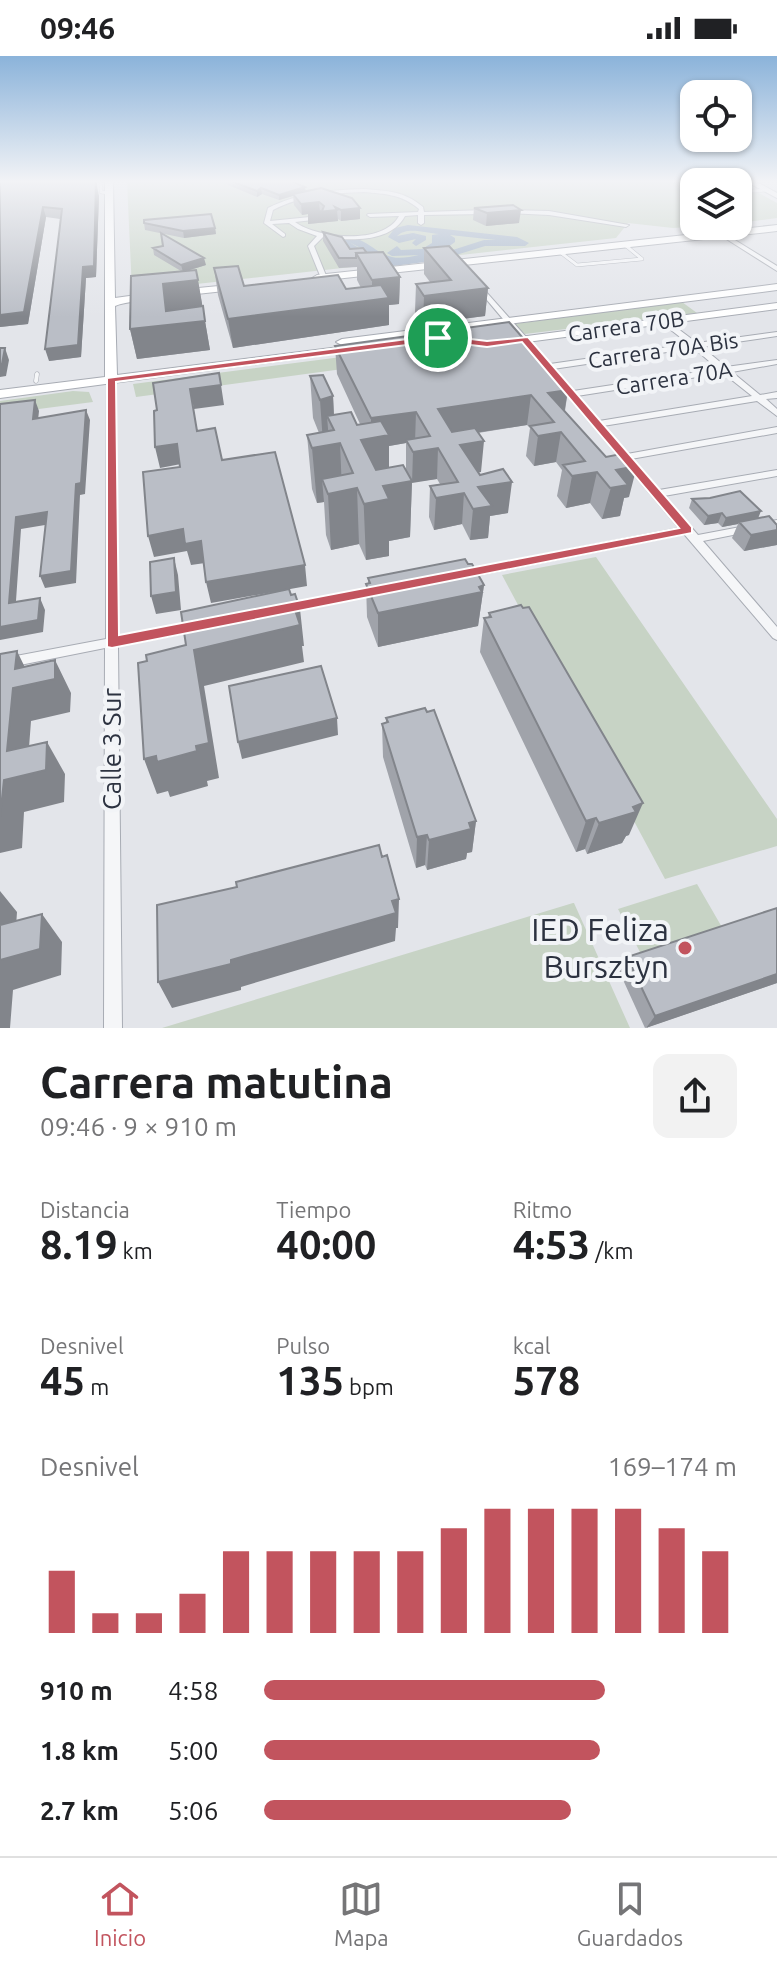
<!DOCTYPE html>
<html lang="es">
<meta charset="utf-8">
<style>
:root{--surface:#fff;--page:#f2f2f2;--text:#202124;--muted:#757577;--line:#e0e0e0;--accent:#c2545e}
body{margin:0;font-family:Ubuntu,sans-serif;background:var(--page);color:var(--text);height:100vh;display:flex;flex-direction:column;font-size:30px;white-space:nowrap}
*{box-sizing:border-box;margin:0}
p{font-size:26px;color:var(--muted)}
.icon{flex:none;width:44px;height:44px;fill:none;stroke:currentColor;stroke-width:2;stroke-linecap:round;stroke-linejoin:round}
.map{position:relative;height:972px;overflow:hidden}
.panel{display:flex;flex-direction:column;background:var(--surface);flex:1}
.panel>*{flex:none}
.fabs{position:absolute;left:680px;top:24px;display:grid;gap:16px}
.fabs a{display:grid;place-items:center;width:72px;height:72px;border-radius:16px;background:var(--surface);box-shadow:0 2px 6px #0004;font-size:40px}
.pin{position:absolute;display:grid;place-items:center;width:68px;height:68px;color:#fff;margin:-34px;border:4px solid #fff;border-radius:50%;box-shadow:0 2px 8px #0007}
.round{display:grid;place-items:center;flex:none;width:84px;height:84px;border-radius:16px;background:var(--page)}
.headline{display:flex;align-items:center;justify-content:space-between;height:136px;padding:0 40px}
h1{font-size:44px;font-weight:700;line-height:60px}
.stats{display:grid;grid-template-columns:repeat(3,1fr);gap:12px;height:136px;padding:8px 40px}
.stats div{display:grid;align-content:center}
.stats b{font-size:40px;font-weight:700}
.stats small{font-size:22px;font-weight:400}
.stats p{font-size:22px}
.chart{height:224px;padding:16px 40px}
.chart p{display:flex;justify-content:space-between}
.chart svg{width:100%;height:144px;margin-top:8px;stroke:var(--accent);stroke-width:6}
ul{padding:0 40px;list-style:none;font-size:26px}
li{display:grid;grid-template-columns:128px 96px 1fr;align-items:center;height:60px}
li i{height:20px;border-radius:10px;background:var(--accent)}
.status{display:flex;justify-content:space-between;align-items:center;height:56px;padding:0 40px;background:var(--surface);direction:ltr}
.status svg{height:22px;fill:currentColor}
.tabs{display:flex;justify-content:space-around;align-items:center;height:112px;border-top:2px solid var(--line);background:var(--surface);font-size:22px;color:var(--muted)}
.tabs a{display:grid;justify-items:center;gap:4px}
.tabs .on{color:var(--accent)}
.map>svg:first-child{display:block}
</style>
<div class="status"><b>09:46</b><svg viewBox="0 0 49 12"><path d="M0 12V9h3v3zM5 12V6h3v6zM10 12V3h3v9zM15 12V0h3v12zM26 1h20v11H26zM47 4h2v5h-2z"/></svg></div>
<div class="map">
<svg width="777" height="972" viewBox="0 0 777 972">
<rect width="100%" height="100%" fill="#e3e5ea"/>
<!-- green -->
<path fill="#c7d3c5" d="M127 125H737L777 147V162L738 167V126H694V170H709L673 172 628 167 616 182 132 235Z
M682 246 697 257 525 278 514 268Z
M435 289 483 294 136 341 133 328Z
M73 335 89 336 93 346 0 358V345Z
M596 501 777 763V790L665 823 502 519Z
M697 828 723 873 642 900 618 853Z
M574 847 630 972H162L573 847Z"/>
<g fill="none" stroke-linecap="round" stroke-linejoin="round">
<!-- canal -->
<path fill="#a1b1c6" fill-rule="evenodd" d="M408 169 517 181 529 187 525 190H485L440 204 386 211 374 209 337 185C359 173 371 196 392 201 400 203 410 201 419 199L392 200 387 197 397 190 401 194 422 193 432 187V179L439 178C426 177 407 170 397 180L413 177 426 180V184L416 190 412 187 416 183 399 187 388 181 395 172ZM450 179 496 184H484L437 199 455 186V182ZM349 186 386 205 379 204Z"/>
<!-- lane-far1 casing -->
<g stroke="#a8acb4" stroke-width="4">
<path id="lane-far1" d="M101 125V136L109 137
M738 136 766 134
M625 189 642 203
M560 196 577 209 642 203"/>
</g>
<!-- lane casing -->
<g stroke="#a8acb4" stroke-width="5">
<path id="lane" d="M36 325 37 318"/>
</g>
<!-- street casing -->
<g stroke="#a8acb4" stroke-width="2">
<path id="street" d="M364 133C388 135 404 135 423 151L424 156 486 154 489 156 486 158 424 159V167L421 169 418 167V159L405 160C391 187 349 185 323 181L314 190 327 222 324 224 321 222 308 190 317 180 298 173 289 167 272 168 285 178V180L283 181 264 167 268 152C298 137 330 134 364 133ZM364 136C386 138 401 138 419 153L418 156 368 158 367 159 370 161 399 160C384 189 318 183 295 166L322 163V161L320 160 270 165 273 154C302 139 332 137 364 136Z
M508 154 549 155 629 169 626 171 549 159 506 157Z
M722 176 777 210V215L720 179 719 178Z
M476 229H480L550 308 689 288 662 267V263H665L697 287 777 276V280L702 291 726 311 777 304V308L732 316 760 339 777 336V342L766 343 777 353V360L757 345 603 370 627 398 777 371V377L631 403 659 434 777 414V420L664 440 698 479 777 464V470L703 485 777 571V584L773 582 684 478 464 522 460 521 458 518 464 514 679 472 476 231ZM694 292 718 313 573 335 553 313ZM723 317 752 340 599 365 577 340Z
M111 321 115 324 118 580 196 565 200 567 202 570 200 573 196 575 118 590 122 972H104L105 592 0 613V603L106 583 107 324Z
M380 530 384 531 386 534 384 537 287 556 283 555 281 552 283 549 287 548Z"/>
</g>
<!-- secondary casing -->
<g stroke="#a8acb4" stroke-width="2">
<path id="secondary" d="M105 125H113L115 242 151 237 156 240C145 247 128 244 115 250L117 319 355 289 361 292 355 295 0 342V334L105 321Z
M745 125H755L777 137V142Z
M777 169V175L317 225 312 222 317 219Z
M239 228 243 229V233L178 240 173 237 178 234Z
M777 228V234L342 289 336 286 342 283Z
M777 247V253L505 289 499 286 505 283Z"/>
</g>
<!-- lane-far1 -->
<use href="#lane-far1" stroke="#f5f6f8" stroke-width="3"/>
<!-- lane -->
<use href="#lane" stroke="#f5f6f8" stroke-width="4"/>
<!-- street -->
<use href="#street" fill="#f5f6f8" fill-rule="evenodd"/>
<!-- secondary -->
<use href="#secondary" fill="#fff" fill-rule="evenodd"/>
</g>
<!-- wall -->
<path fill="#a0a3aa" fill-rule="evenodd" d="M0 125 99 140 96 221 86 222 81 301 49 305 60 163 46 161 28 268 0 271Z
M223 125H291L306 135 360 152V163L341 165 338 163V165L308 168V158L302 159 294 149 293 140 279 144 262 138 257 141 228 129Z
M474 152 519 167 486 170 473 164Z
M144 167 215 172 216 178 184 182 145 174Z
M323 176 350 193 367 197 400 221 399 248 389 249V269L233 292 218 239 214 212 244 230 346 233 361 232 357 224V211L339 212 323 185Z
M153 192 206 209 187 215 196 214 210 294 137 303 130 273 181 215 154 199Z
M424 192 488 232 485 260 423 268 415 256 416 228 430 226 424 218Z
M335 290 568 334 565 355 629 441 624 442 620 460 602 463 590 447 566 452 557 440 562 414 556 406 534 410 526 400 530 372 527 369 478 377 481 416H478L508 457 490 460 488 482 470 484 462 468 434 474 429 461 430 430 440 428 437 423 412 426 410 481 389 485V500L366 504 359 488 331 494 326 479 324 446 317 447 312 433 307 379 319 377 313 362 310 320 333 340 334 359 357 369 360 368 337 318ZM406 387V414L389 412V390Z
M692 443 758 462 777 469V489L744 495 732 482 738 468 722 471 718 467 704 469 689 452Z
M468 508 484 529 478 570 378 591 367 561 366 528 368 527V522Z
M489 557 629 779 626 780 622 787 587 798 585 793 576 796 480 596 484 562H488Z
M386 662 476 765 472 796 467 797 466 803 427 814 425 809 416 812 383 701 382 668 386 667Z
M777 852V927L645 972 619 915 627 901Z"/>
<!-- shaded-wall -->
<path fill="#82858b" d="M96 125 99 140 96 221 86 222 81 301 49 305 45 293 83 211Z
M305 131 306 136 279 144V139Z
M261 132 262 138 257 141V135Z
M319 146 320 156 337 154 338 165 308 168V158L302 159 301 148Z
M43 151 46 161 28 268 0 271V259Z
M360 152V163L341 165V154Z
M521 154 519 167 486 170 487 157Z
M215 172 216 178 184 182 183 175Z
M204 202 206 209 183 216 181 209Z
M400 221 399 248 389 249V269L233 292 228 263 372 244V224Z
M198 224 210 294 137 303 130 273 166 255 163 228Z
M488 232 485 260 423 268 424 240Z
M5 292 9 304 6 320 0 321V308Z
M221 329 224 349 194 353 190 333Z
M568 334 563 364 548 337Z
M531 339 527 369 436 383 438 353Z
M333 340 335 383 334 374 327 360 329 385 323 387 320 344Z
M35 344 39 355 37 374 33 363Z
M86 354 90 364 85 438 80 439 76 527 45 532 40 520 76 428Z
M416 356 415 386 406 384V387L389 390V429L412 425 410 481 389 485V500L366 504 361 384 371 382V362Z
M561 376 556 406 534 410 538 380Z
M484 385 481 416 458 420 460 389Z
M340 387 342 435 357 432 359 488 331 494 328 438 322 423 324 446 317 447 312 392Z
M177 388 181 408 160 412 155 391Z
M438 392 437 423 412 427 413 396Z
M637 410 629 441 624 442 620 460 602 463 616 414Z
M597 416 590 447 566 452 572 420Z
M512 426 508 457 490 460 488 482 470 484 473 453 478 431Z
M464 437 462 468 434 474 436 442Z
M761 455 757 465 739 466 738 468 722 471 726 462Z
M47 456 51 468 21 473 15 559 9 547 16 461Z
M722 457 718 467 704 469 708 460Z
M183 473 201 485 205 507 191 509 187 495 154 501 148 480Z
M777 474V489L744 495 751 479Z
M174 502 178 519 181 554 156 558 151 540Z
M305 509 307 530 211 547 206 526Z
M484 529 478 570 378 591V557Z
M40 542 45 554 43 576 0 584V571Z
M300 553 304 590H302L304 606 204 630 219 722 207 725 208 730 170 741 168 735 157 738 144 703 194 594Z
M17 595 33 628 55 604 71 637 70 656 31 665 27 718 47 686 65 718 64 746 24 756 22 792 0 797V761Z
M337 662 338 679 242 703 238 686Z
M643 747 629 779 626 780 622 787 587 798 599 767 633 751Z
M596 762 585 793 576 796 586 765Z
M476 765 472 796 467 797 466 803 427 814 429 784Z
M427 779 425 809 416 812 417 781Z
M0 835 17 856 14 900 0 884Z
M399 843 398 872H396L395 885 241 931V934L172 952 158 926 231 904Z
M42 858 62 886 61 919 13 934 10 972H0V904Z
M777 918V927L646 972 655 960Z"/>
<!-- building -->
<path fill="#babec6" stroke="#82858b" stroke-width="2" d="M0 125H96L94 210 83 211 78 289 45 293 62 153 43 151 24 256 0 259Z
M231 125H291L305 131 279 139 261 132 257 135Z
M321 132 352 142 360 152 341 154 335 151 337 154 308 157 322 155 324 150 319 146 301 148 293 138Z
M513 149 521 154 487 157 474 152Z
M211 158 215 172 183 175 144 167V164Z
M323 176 342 181 350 193 363 192 367 197H356V202H339Z
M161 177 204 202 181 209 153 192 163 190Z
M449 190 488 232 424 240 416 228 451 224 424 192Z
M383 196 400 221 372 224 356 197Z
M238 210 244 230 338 219 346 233 381 229 389 242 228 263 214 212Z
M196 214 198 224 163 228 166 255 203 250 205 265 130 273 131 220Z
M509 266 568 334 548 337 606 401 626 397 637 410 616 414 628 429 610 432 597 416 572 420 563 409 585 405 561 376 538 380 530 370 554 366 531 339 438 353 452 376 475 372 484 385 460 389 480 419 503 413 512 426 478 431 492 450 473 453 464 437 436 442 430 430 458 426 438 392 413 396 406 384 430 380 416 356 371 362 335 290Z
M0 292H5L2 308H0Z
M219 317 221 329 190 333 197 375 215 372 222 404 275 396 305 509 206 526 201 485 185 488 183 473 148 480 143 416 180 411 177 388 155 391 154 355 157 354 153 327Z
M323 319 333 340 320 344 310 320Z
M35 344 33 363 86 354 81 427 76 428 71 515 40 520 47 456 16 461 9 547 40 542 38 564 0 571V348Z
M351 356 357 369 381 365 389 379 361 384 376 414 403 409 412 425 383 430 389 443 364 448 357 432 328 438 322 423 353 417 340 387 312 392 307 379 334 374 327 360Z
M740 435 761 455 726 462 722 457 708 460 692 443 710 442Z
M769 460 777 469V474L751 479 739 466Z
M174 502 176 536 151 540 150 506Z
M465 503 468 508H472L484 529 479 531 482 536 378 557 366 528 370 527 368 522Z
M289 533 291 539 295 538 300 553 295 554 300 569 194 594 209 687 196 690 197 695 157 706 156 700 144 703 138 607 147 605 146 599 186 589 181 556Z
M521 549 523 552 529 551 643 747 633 751 636 756 599 767 596 762 586 765 484 562 491 561 489 557Z
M17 595 15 613 55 604V623L13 632 7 695 47 686 46 714 4 724 0 761V598Z
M321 610 337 662 238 686 229 630Z
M425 652 427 656 434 654 476 765 469 767 471 773 429 784 427 779 417 781 382 668 388 666 386 662Z
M379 789 382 801 387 799 399 843 392 845 396 857 231 904V908L158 926 157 849 237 831 236 826Z
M777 852V918L655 960 627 901Z
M42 858 40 893 0 904V869Z"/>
<!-- sky -->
<linearGradient id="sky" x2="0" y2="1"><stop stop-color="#8bb3da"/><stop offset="0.48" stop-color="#f2f3f6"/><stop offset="1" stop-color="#f2f3f6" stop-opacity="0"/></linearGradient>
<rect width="777" height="261" fill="url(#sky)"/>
<!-- route -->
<path fill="#c2545e" stroke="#fff" stroke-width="2" fill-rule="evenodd" d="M438 279 487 285 528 281 692 471V477L112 592 107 591V322ZM438 285 487 291 522 286 679 472 119 579 116 326Z"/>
<!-- markers -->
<circle fill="#c2545e" stroke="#f2f4f7" stroke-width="3" cx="685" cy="892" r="8"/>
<g text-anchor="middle" stroke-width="8" stroke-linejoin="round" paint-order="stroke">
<!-- far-street labels -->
<g font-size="22" fill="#2c3240" stroke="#f2f4f7">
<text transform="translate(626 270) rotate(-8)" y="8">Carrera 70B</text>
<text transform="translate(663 294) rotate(-8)" y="8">Carrera 70A Bis</text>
<text transform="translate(674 322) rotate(-9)" y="8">Carrera 70A</text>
</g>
<!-- street labels -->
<g font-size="26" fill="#2c3240" stroke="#f2f4f7">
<text transform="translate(112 693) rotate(-90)" y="9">Calle 3 Sur</text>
</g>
<!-- near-poi labels -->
<g font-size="32" fill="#2c3240" stroke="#f2f4f7" text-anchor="end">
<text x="669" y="885">IED Feliza<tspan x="669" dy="37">Bursztyn</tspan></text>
</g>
</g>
</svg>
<div class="fabs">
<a><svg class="icon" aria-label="locate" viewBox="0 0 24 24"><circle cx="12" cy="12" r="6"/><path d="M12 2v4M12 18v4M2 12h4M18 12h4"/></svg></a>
<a><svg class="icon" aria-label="layers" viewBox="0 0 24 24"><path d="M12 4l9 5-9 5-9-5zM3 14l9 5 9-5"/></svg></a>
</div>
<div class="pin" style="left:438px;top:282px;background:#1e9e55"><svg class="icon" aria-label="arrive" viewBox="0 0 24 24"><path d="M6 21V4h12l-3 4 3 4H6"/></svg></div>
</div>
<section class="panel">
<div class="headline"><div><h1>Carrera matutina</h1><p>09:46 · 9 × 910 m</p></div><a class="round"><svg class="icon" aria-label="share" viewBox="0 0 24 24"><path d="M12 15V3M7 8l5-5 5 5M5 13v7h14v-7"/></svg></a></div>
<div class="stats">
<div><p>Distancia</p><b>8.19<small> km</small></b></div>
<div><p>Tiempo</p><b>40:00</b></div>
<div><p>Ritmo</p><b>4:53<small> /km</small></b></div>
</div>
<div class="stats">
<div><p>Desnivel</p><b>45<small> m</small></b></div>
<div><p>Pulso</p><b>135<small> bpm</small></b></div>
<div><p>kcal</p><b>578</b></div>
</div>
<div class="chart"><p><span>Desnivel</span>169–174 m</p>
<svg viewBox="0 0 160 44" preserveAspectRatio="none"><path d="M5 44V25M15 44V38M25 44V38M35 44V32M45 44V19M55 44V19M65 44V19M75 44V19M85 44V19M95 44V12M105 44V6M115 44V6M125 44V6M135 44V6M145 44V12M155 44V19"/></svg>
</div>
<ul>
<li><b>910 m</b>4:58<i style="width:72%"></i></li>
<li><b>1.8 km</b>5:00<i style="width:71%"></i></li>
<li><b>2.7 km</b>5:06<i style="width:65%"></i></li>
</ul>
</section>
<nav class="tabs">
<a class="on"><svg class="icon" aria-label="home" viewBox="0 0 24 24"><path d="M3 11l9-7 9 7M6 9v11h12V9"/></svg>Inicio</a>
<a><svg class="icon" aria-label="map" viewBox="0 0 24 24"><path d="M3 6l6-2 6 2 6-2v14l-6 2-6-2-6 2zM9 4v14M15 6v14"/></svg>Mapa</a>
<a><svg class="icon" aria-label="saved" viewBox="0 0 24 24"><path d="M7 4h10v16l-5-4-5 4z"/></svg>Guardados</a>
</nav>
